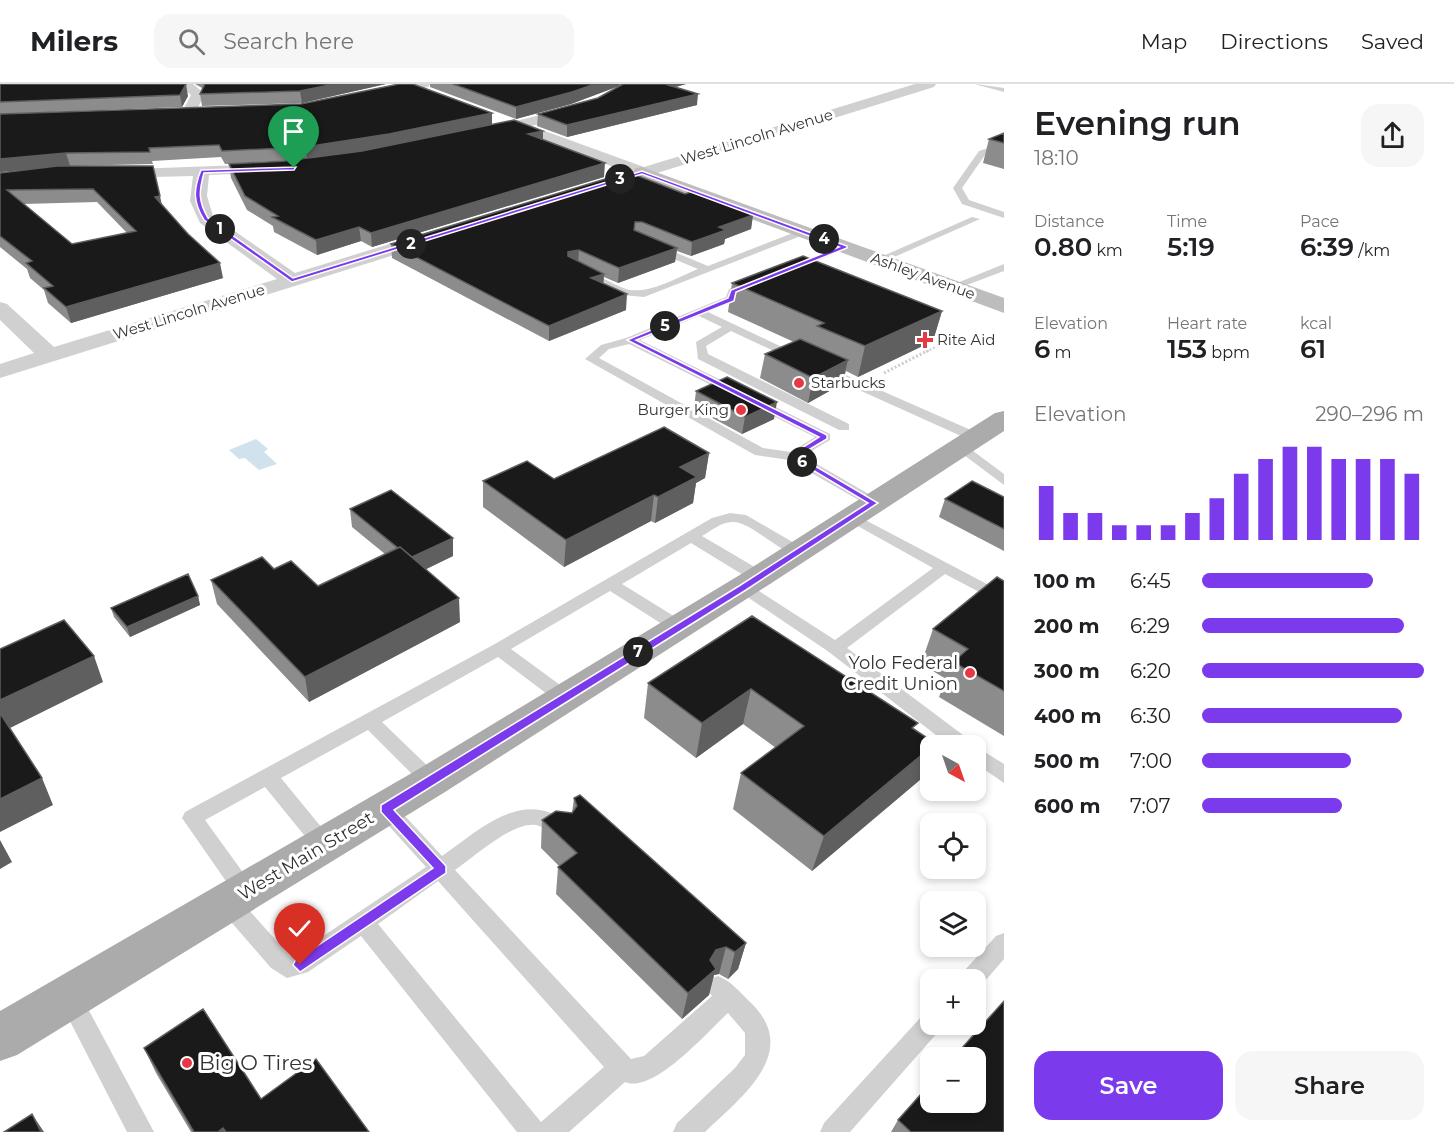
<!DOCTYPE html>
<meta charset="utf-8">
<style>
:root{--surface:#fff;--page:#f6f6f6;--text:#202124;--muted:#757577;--line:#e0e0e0;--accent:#7c3aed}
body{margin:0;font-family:Montserrat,sans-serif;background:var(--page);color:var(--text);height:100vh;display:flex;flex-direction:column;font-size:22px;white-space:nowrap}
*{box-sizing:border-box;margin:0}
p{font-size:20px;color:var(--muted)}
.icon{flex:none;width:33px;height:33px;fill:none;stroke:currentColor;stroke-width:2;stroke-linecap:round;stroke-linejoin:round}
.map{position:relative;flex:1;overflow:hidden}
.sheet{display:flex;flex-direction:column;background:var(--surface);width:450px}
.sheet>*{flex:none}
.needle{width:39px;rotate:140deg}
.controls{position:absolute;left:920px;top:651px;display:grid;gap:12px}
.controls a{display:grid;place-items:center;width:66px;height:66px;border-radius:12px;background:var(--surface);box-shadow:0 3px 9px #0003;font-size:30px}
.pin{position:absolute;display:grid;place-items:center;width:51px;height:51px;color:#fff;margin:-62px -26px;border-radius:50% 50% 50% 0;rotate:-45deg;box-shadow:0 0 6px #0007}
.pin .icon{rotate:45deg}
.km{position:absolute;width:30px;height:30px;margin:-15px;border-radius:50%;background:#222;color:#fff;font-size:16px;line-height:30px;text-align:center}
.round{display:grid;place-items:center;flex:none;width:63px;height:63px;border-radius:18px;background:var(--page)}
.overview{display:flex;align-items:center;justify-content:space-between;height:102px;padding:0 30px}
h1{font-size:33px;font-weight:600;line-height:45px}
.figures{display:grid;grid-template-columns:repeat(3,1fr);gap:9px;height:102px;padding:6px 30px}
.figures div{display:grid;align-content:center}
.figures b{font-size:26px;font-weight:600}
.figures small{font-size:16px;font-weight:400}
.figures p{font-size:16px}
.chart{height:168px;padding:12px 30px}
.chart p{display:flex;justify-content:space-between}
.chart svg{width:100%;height:108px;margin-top:6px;stroke:var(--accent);stroke-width:6}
.primary-button{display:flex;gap:12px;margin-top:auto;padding:12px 30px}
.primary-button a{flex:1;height:69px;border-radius:18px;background:var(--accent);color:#fff;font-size:24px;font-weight:600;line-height:69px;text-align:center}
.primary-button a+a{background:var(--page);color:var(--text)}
ul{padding:0 30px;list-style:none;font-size:20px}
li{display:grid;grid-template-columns:96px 72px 1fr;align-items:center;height:45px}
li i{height:15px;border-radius:8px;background:var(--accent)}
header{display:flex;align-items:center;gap:36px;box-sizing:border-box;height:84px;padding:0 30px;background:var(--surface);border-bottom:2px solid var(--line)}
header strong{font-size:28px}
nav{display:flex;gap:33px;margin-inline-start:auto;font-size:21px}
.search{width:420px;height:54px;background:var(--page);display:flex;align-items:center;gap:15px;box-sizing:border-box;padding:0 21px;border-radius:18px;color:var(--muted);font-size:22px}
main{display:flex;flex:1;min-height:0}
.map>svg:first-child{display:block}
</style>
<header>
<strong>Milers</strong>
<div class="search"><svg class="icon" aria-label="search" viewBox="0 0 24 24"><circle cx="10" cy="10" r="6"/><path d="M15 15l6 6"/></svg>Search here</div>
<nav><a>Map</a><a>Directions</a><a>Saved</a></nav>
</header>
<main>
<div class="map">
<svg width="1004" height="1048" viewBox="0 0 1004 1048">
<rect width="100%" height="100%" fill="#fff"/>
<!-- water -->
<path fill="#cfe2ee" d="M256 355 268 365 264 368 277 380 259 386 245 374 239 375 229 366Z"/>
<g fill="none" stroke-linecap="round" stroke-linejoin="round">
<!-- path-far1 -->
<path stroke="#cdcdcd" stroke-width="2" stroke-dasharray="2 2" stroke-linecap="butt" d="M926 268 943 259 930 254"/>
<!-- path -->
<path stroke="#cdcdcd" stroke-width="3" stroke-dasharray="2 2" stroke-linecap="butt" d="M884 289 929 266"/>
<!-- lane -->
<path fill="#d0d0d0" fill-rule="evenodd" d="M976 0 1004 4V8L978 1Z
M1004 59V64L985 71 962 104 969 116 1004 128V134L962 120 953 104 979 67Z
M972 133 980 135 883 178 874 176Z
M803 145 808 148 806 150 644 213 622 211 578 190C588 182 617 204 630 206 652 209 678 193 698 185L652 166V162H660L708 182Z
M841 161 850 163 796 186 787 184Z
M1004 180V187L956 205 947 203Z
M743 200 748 203 738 209 735 217 708 228 805 274 795 277 731 247 706 262 708 270 849 340V346H839L698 275 696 258 722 243 699 232 640 256 830 350V356L803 372 879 416 881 419 879 422H869L789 376 755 371 585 275 601 261 626 254 726 213 729 205ZM629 260 815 353 791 368 763 364 599 274 609 265Z
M823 281 980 350 982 353 980 356H970L819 288V282Z
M961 358 1004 390V401L956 365V359Z
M730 429 746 431 808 467 805 470C783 476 754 437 732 438 721 438 711 447 702 452L765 489 767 493 765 497H753L691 459 622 500 685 539 687 543 685 547H673L610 507 511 565 571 609 574 614 571 619H559L498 573 382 638 438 692 441 697 438 702 431 705 424 702 368 646 281 694 331 755 334 761 331 767 324 770 317 767 265 703 205 736 257 808 254 815 246 817 239 815 290 872 295 871 426 783 379 731 376 725 379 719 386 717 393 719 442 772C473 751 511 713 551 729 560 733 568 738 572 747L569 753C554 758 550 744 536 741 513 737 474 773 455 786L631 975 644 972 712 912 706 903 710 895 718 892C731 897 740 908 750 918 803 968 740 1014 705 1048H673L677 1039 735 984 745 971V949L728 929C707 948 654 1010 625 998L569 1048H517L361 852 308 888 287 894 271 884 220 825 217 818 220 811 228 809 237 813 182 734 185 728 493 561 712 434ZM438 797 604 983 541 1038 378 840Z
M852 429 1004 509V521L945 490 847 564 971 657 973 662H950L829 568 734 504 736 500H748L835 556 933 484 847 436 845 433 847 430Z
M975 662 1004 680V699L975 679Z
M1004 849V875L979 904 975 905V896H960L963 888 996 852Z
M70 903 78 906 154 1048H127L58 914 62 906Z
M930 929V940H942L938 948 850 1048H820L824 1039 922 932Z"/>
<!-- street -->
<path fill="#d0d0d0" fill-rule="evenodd" d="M178 0H193L205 10 194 31H184L182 28 191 11Z
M405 0H430L428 3 374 15 367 11 369 8Z
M915 0H936L934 3 609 104 601 99 603 95 627 88 515 46 483 55 475 50 478 47 504 40 506 37H516L580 21 585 22V28L531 42 644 83Z
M272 80 278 82 280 85 278 88 209 91 207 112 213 132 295 189 432 147 441 153 439 157 0 294V280L34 269 0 236V218L7 220 54 263 277 195 200 139 190 117 193 92 112 94 104 89 106 86Z"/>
<!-- secondary -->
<path fill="#bdbdbd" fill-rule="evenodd" d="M642 83 1004 214V229L636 92 633 88 636 84Z"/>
<!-- primary -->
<path fill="#ababab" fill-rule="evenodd" d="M1004 327V347L770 500 445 708 17 971 0 977V927L417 686 748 486 995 329Z"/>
</g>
<!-- wall -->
<path fill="#8c8c8c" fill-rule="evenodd" d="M0 0 188 12 182 23 0 30Z
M195 0H386L302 19 202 22 200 10 202 4Z
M430 0H686L675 3 697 21 567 53 537 42 538 30 598 14 619 2 571 20 516 35 430 3Z
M492 29V41L543 47V56L604 93 372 163 361 157 317 171 274 148 273 142 247 126 231 94 229 80 295 76 225 80 221 73 152 77 153 80 67 82 162 121 223 194 71 239 48 219 44 206 30 194 27 185 0 163V89L32 85 0 88V30ZM97 118 127 149 72 160 23 120Z
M1004 49V85L983 79 989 55Z
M685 110 753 131 751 145 725 155 724 160 691 172 677 167 675 178 618 199 604 193 603 200 626 226 549 257 392 174 391 160Z
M732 199 942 227 933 257 858 293 846 287 842 300 808 319 760 294 765 270 794 258 728 228Z
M696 307 774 335 742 350 694 324Z
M709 369 705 394 696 399 693 419 655 439 651 437 564 483 483 423V397L554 395Z
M1004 413V467L939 433 945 415Z
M350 425 453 472 426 485 460 538 309 618 217 520 211 496 318 502 385 470 352 443Z
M1004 497V652L939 613 946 595 921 580 933 545Z
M198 512 200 521 130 553 114 533 111 524Z
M752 532 916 646 930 662V672L921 695 812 787 733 725 741 689 776 664 743 640 696 674 644 634 648 599Z
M574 714 746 859 738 885 728 895 719 890 714 891 709 911 682 935 556 810 558 783 559 782 541 764 542 736 572 729Z
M144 964 261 1015 369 1048H191L156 989Z
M898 1036 1004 1048H891Z"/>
<!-- shaded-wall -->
<path fill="#5f5f5f" d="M186 0 188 12 182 23 180 11Z
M334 0H386L302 19 300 7Z
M595 0H619V2L571 20 516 35V23Z
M656 0H686L656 9Z
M698 10 697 21 567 53V41Z
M492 29V41L390 63 307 75 305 63Z
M543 47V59L528 50Z
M66 69 70 82 0 88V75Z
M605 79 604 93 372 163 371 149Z
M160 112 163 126 155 113Z
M753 131 751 145 725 155 724 160 691 172 692 158 719 143Z
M359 143 361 157 317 171 316 156Z
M677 164 675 178 618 199 619 184Z
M579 166 578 181 568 183V168Z
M220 179 223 194 71 239 66 223Z
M604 190 603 204 591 194Z
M627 210 626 226 549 257V242Z
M942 227 933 257 858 293 865 262Z
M848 276 842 300 808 319 813 294Z
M777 318 774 335 742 350 745 333Z
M709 369 705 394 696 399 693 419 655 439 658 413 680 383Z
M654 411 651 437 564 483 566 456Z
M453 454V472L412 492 410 474Z
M198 512 200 521 130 553 127 543Z
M459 514 460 538 309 618 305 593Z
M94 572 103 598 6 646 0 633V616Z
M751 605 743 640 696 674 702 639Z
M930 664V672L921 695 812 787 824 752Z
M42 694 53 721 0 748V715Z
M0 756 12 778 0 785Z
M746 859 738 885 728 895 735 868Z
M726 863 719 890 714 891 709 911 682 935 688 909 716 866Z
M32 1030 44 1048H41Z
M223 1044 225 1048H218Z"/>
<!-- building -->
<path fill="#1a1a1a" stroke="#5f5f5f" stroke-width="1.5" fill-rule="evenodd" d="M0 0H186L180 11 0 18Z
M205 0H334L300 7 200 10Z
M399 0H413L492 29 389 50 305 63 222 67 219 61 149 64 150 68 66 69 0 75V30L301 20Z
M453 0H595L572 8 516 23Z
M623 0H665L698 10 567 41 538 30 598 14Z
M514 36 543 47 528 50 605 79 371 149 359 143 316 156 272 133 278 132 245 112 229 80 285 77 362 67Z
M1004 49V59L989 55Z
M57 82H153L160 112 155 113 188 150 220 179 66 223 44 204 53 202 26 179 32 177 0 152V89ZM93 105 136 147 72 160 7 106Z
M628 88 685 110 691 108 753 131 719 143 726 146 692 158 642 138H635L634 146 677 164 619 184 579 166 568 168V172L604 190 591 194 627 210 549 242 391 160Z
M803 172 942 227 865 262 817 242 824 239 732 199Z
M800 255 848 276 813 294 765 270Z
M727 293 777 318 745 333 696 307Z
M664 343 709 369 680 383 697 393 658 413 654 411 566 456 483 397 527 377 554 395Z
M972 397 1004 413V445L945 415Z
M391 406 453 454 412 473 400 463 398 464 350 425Z
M400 463 459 514 305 593 211 496 262 473 274 485 291 477 318 502Z
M188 490 198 512 127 543 111 524Z
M997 493 1004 497V607L953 578 968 565 933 545Z
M752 532 918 639 912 644 935 659 933 662H930V664L824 752 741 689 804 642 751 605 702 639 648 599Z
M64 536 94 572 0 616V565Z
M0 629 42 694 0 715Z
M580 711 746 859 735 868 726 863 716 866 710 876 716 885 688 909 558 783 577 769 542 736 556 727 572 729 577 722 574 714Z
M1004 917V1048H911L898 1036 930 1000V1018H975V974H953Z
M203 925 261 1015 316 975 369 1048H226L223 1044 218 1048H194L144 964Z
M32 1030 41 1048H4Z"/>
<!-- route -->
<path fill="#7c3aed" stroke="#fff" stroke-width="1.5" d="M296 83 294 86 204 89C199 107 198 117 208 134L293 194 642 87 847 162V164L736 208 734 217 636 256 827 351V355L798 372 878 419 746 506 394 726 446 782V789L300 888 293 881 295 877 433 784 381 728V721L739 502 868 419 789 372 819 353 627 256 728 214 731 206 839 163 642 90 292 198 204 136C193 118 193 106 201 86Z"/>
<!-- markers -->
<g fill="#e63946" stroke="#fff" stroke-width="2">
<path d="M922 247h6v6h6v6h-6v6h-6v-6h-6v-6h6z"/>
<circle cx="799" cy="299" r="6"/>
<circle cx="741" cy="326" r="6"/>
<circle cx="970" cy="589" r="6"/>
<circle cx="187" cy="979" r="6"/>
</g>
<g text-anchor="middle" stroke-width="6" stroke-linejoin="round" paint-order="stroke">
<!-- far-street labels -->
<g font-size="15" fill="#333" stroke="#fff">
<text transform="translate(757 53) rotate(-17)" y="5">West Lincoln Avenue</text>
<text transform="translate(923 192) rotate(20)" y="5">Ashley Avenue</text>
<text transform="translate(189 228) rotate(-17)" y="5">West Lincoln Avenue</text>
</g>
<!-- far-poi labels -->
<g font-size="15" fill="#333" stroke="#fff" text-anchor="start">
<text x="937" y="261">Rite Aid</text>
<text x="811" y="304">Starbucks</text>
<text x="729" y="331" text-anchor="end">Burger King</text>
</g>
<!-- poi labels -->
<g font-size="18" fill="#333" stroke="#fff" text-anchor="end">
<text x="958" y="585">Yolo Federal<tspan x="958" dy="21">Credit Union</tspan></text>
</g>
<!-- street labels -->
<g font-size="18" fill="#333" stroke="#fff">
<text transform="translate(306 772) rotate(-31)" y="6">West Main Street</text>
</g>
<!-- near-poi labels -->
<g font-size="21" fill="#333" stroke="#fff" text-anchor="start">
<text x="199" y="986">Big O Tires</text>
</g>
</g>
</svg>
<div class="controls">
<a><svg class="needle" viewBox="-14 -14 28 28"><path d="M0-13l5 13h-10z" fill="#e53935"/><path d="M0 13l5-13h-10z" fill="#757577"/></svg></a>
<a><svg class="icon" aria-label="locate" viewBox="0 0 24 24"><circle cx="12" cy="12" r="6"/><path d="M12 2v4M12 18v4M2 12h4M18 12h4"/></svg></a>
<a><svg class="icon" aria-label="layers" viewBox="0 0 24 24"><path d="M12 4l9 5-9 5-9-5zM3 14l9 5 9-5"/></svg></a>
<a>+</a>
<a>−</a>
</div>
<div class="pin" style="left:294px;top:84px;background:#1e9e55"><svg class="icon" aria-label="arrive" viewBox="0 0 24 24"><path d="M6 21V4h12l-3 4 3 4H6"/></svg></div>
<div class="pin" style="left:300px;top:881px;background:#d93025"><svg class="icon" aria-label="check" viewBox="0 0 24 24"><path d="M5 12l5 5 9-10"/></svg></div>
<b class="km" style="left:220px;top:145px">1</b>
<b class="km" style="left:411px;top:160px">2</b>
<b class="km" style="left:620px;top:95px">3</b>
<b class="km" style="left:824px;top:155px">4</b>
<b class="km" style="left:665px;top:242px">5</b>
<b class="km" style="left:802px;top:378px">6</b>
<b class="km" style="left:638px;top:568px">7</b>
</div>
<section class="sheet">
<div class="overview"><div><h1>Evening run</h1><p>18:10</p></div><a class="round"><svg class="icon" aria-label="share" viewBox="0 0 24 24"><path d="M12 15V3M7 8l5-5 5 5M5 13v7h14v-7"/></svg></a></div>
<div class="figures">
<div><p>Distance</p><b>0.80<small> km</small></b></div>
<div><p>Time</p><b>5:19</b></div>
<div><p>Pace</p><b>6:39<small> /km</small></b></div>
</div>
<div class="figures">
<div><p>Elevation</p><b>6<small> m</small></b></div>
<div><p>Heart rate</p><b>153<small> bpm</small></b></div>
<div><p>kcal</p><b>61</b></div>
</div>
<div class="chart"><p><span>Elevation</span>290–296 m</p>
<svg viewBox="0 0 160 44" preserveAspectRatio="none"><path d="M5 44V22M15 44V33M25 44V33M35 44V38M45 44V38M55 44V38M65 44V33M75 44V27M85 44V17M95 44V11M105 44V6M115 44V6M125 44V11M135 44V11M145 44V11M155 44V17"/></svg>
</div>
<ul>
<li><b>100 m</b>6:45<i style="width:77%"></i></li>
<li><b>200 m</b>6:29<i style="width:91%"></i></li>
<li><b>300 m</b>6:20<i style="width:100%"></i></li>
<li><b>400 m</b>6:30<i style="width:90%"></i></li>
<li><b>500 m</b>7:00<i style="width:67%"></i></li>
<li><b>600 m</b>7:07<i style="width:63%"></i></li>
</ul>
<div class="primary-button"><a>Save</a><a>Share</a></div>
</section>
</main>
